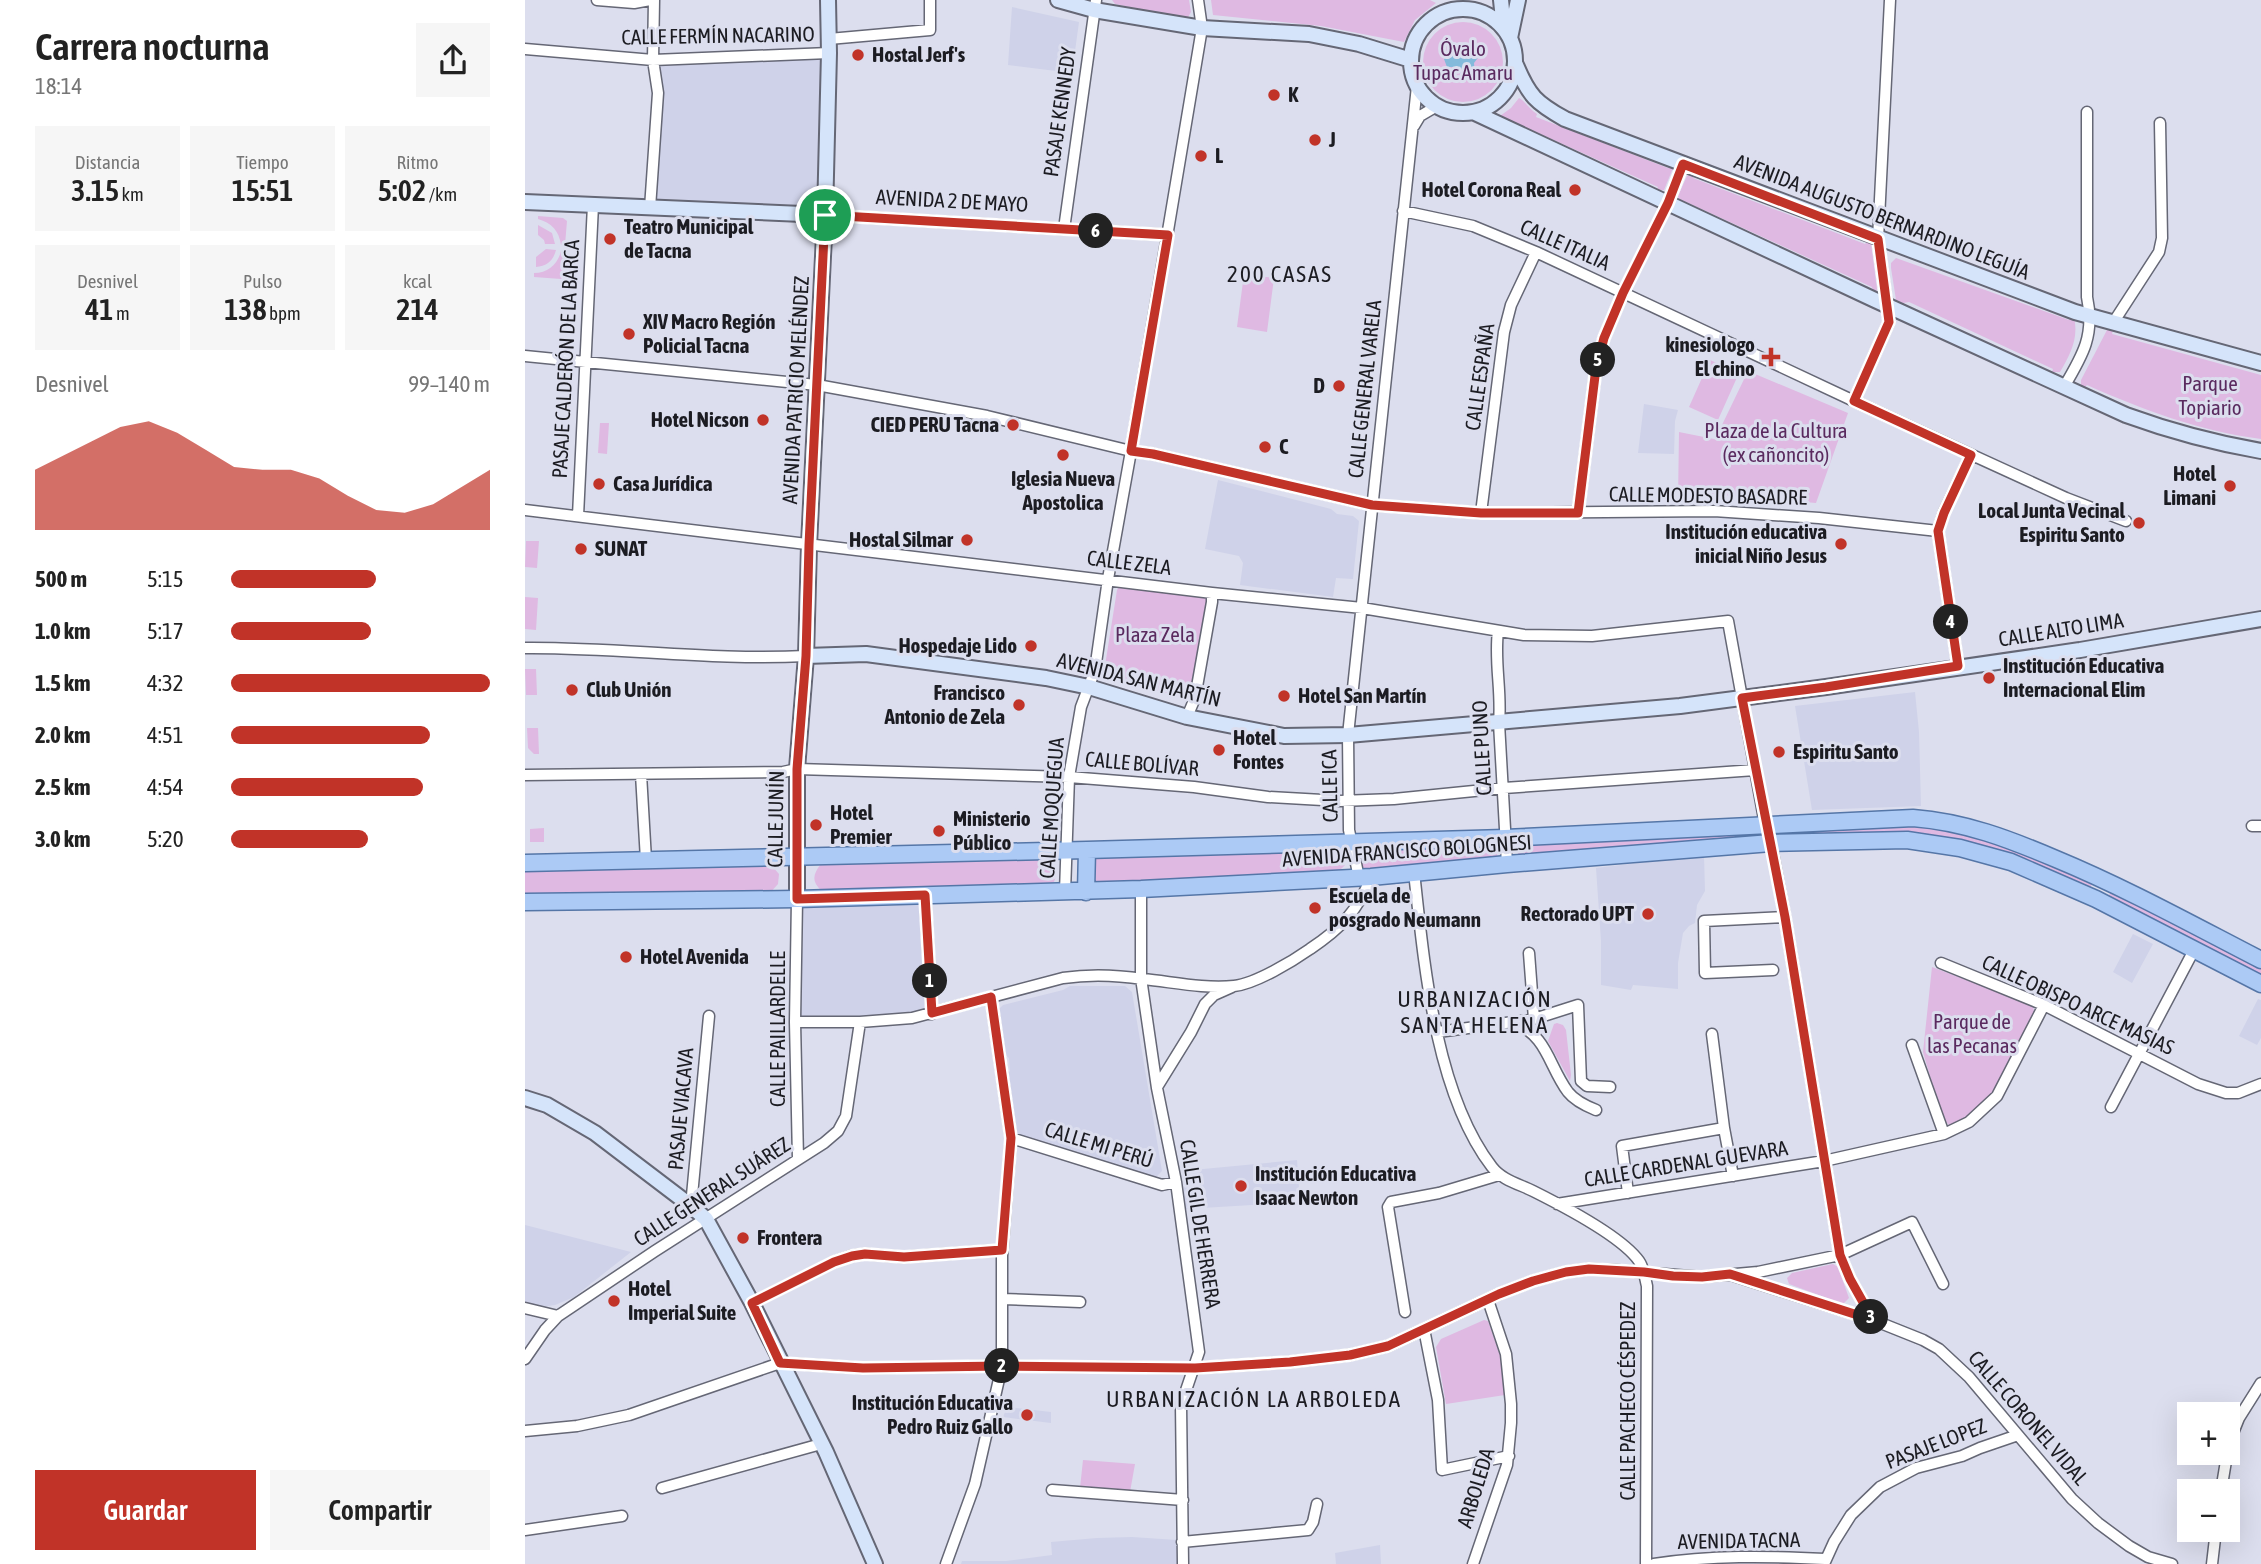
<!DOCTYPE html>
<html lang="es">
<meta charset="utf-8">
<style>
:root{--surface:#fff;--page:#f6f6f6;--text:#222;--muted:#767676;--accent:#c13328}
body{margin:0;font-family:"Asap Condensed",sans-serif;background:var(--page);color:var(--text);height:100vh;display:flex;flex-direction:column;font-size:26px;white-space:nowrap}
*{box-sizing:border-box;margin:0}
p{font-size:23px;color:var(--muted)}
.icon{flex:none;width:38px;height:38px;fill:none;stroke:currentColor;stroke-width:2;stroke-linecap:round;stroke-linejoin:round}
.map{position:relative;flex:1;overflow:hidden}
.sheet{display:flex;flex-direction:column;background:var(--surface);width:525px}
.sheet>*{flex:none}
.fabs{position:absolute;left:1652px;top:1402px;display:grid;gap:14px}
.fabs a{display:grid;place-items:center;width:63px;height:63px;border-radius:0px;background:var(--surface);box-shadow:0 7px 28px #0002;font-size:35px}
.pin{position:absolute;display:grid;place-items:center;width:60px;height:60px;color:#fff;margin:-30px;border:4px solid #fff;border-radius:50%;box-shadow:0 2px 7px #0007}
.km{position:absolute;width:35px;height:35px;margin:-18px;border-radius:50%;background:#222;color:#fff;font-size:19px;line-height:35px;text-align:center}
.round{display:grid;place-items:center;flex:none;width:74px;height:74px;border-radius:0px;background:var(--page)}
.head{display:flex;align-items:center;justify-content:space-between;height:119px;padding:0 35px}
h1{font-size:38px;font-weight:600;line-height:52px}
.metrics{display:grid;grid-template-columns:repeat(3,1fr);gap:10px;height:119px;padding:7px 35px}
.metrics div{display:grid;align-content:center;border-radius:0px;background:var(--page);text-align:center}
.metrics b{font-size:30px;font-weight:600}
.metrics small{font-size:19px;font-weight:400}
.metrics p{font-size:19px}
.chart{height:196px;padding:14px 35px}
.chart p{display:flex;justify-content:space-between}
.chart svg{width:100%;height:126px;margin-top:7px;fill:var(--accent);opacity:.7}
.action{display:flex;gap:14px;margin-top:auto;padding:14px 35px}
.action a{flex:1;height:80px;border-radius:0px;background:var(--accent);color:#fff;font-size:28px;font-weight:600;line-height:80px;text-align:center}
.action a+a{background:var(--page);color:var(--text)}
ul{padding:0 35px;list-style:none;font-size:23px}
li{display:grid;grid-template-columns:112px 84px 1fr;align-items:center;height:52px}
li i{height:18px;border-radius:9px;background:var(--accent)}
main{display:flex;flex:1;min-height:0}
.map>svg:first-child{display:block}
</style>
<main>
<section class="sheet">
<div class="head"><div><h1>Carrera nocturna</h1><p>18:14</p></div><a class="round"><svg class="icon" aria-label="share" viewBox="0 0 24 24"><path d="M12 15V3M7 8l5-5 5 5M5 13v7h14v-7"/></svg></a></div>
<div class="metrics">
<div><p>Distancia</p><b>3.15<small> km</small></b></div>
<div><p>Tiempo</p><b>15:51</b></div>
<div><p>Ritmo</p><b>5:02<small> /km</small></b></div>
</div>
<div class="metrics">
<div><p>Desnivel</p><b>41<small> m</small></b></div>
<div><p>Pulso</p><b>138<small> bpm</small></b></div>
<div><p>kcal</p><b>214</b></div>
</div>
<div class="chart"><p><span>Desnivel</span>99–140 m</p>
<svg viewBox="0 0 160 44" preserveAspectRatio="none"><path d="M0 44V23L10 18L20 13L30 8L40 6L50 10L60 16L70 22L80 23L90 23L100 26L110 32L120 37L130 38L140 35L150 29L160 23V44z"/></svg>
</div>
<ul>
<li><b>500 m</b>5:15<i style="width:56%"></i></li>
<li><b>1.0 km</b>5:17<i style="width:54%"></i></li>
<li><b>1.5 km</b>4:32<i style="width:100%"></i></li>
<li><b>2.0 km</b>4:51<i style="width:77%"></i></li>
<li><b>2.5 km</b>4:54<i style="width:74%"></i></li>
<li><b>3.0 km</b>5:20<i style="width:53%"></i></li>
</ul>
<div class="action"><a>Guardar</a><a>Compartir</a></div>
</section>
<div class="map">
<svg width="1736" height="1564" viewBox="0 0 1736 1564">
<rect width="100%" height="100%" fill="#dcdeee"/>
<!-- built -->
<path fill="#cfd2e9" d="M487 7 554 22 547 73 483 65Z
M304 53 300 215 125 208 133 93 128 60Z
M1119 404 1153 410 1150 421 1149 454 1113 453Z
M693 480 806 509 812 514 828 516 834 521 828 579 811 578 808 597 715 585 718 563 714 556 680 549Z
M1390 692 1394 732 1396 806 1287 810 1270 706Z
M1179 855 1180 891 1172 905 1170 923 1164 926 1158 933 1153 963V989L1108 985 1106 990 1076 985V941L1071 868Z
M400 895 407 1014 270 1022 272 899Z
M1608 934 1628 944 1607 983 1588 972Z
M545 986H600L607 992 637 1171 631 1177 494 1137 489 1132 481 1076 485 1071 484 1058 479 1054 474 1009 478 1005 538 990Z
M1733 999 1736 1000V1038L1732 1045 1714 1036Z
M772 1160 775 1202 661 1209 657 1171Z
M0 1225 106 1252 49 1297 30 1305 17 1307 0 1304Z
M482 1407 526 1412V1423L478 1417Z
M607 1537 652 1540 653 1564H436L437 1561H481L527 1555 526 1542 572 1538Z
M855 1545 856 1564H811L810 1553Z"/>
<!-- green -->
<path fill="#dfb9e2" d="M587 0H664L666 12 662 19 590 4Z
M686 0H905L911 3 890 20 879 42 796 26 688 15Z
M898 62a40 40 0 1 1 80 0a40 40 0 1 1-80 0Z
M994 98C999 100 1005 110 1012 114L1011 117 1143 168 1144 166 1148 168 1139 190H1132L1133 187 1004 129 1002 132 976 120 975 116 986 108Z
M1165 174 1169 176 1168 178 1340 244 1342 242 1346 243 1352 289 1351 292 1348 291 1347 287 1161 202 1158 203 1154 200 1153 196 1162 176Z
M13 216 38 218 42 221 40 245H36C34 231 27 223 13 219Z
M13 225 27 233 30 244H20L19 240 13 235Z
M21 249 31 250C28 261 22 266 11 267V257Z
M36 251H39L38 277 36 279 9 277V273C23 273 33 264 36 251Z
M1371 258 1544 320 1545 317 1549 318C1554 338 1545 355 1535 372H1527L1528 369 1384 302 1378 303 1371 300 1366 268V263Z
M719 274 749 278 742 332 712 327Z
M1582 330H1588L1587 334 1736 375V439C1675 431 1618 410 1562 385L1559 388 1556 385V380Z
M1185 360 1214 373 1193 420 1164 407Z
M1223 371 1323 413 1291 503 1183 494 1184 489 1180 501 1153 500 1154 432 1194 440 1196 427Z
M75 423H84L82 454 73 453Z
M1 541H14L12 568 0 567Z
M595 585 678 595 682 598 665 693 662 698 588 680 579 672 592 590Z
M0 597 13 598 11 630 0 629Z
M0 669H11L12 695H1Z
M2 728H13L14 754H9L3 748Z
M1379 821 1426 826 1562 879 1567 884 1565 888 1463 851 1261 836 1260 831Z
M19 828V842H5V829Z
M1231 831 1232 837 997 858 993 855 992 846 997 840Z
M967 844 973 850 972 856 967 861 844 871 836 866 834 857 840 851Z
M807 849 815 853 820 865 811 874 567 883V861L571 855Z
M518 855 529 861 532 873 529 882 518 887 297 891C287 882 287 875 296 864Z
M247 866 254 874 253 884 245 893 0 896V870Z
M1591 891 1736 966V978L1583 898 1585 893Z
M1407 967 1508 1005 1509 1012 1469 1093 1457 1109 1432 1126 1424 1125 1417 1118 1398 1052Z
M1032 1023 1038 1025 1041 1030 1046 1075 1045 1081 1023 1041 1029 1024Z
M1308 1264 1313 1267 1324 1298 1318 1304 1264 1284 1262 1278 1267 1273Z
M959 1320 963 1321 977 1361 980 1395 921 1404 911 1347 916 1339Z
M558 1460 610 1464 605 1492 555 1488Z"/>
<!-- water -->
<path fill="#84badb" d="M944 45 951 47 955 55 949 63 950 76 946 79 936 78 935 72 930 67H922L919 59 924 51 930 50 933 53Z"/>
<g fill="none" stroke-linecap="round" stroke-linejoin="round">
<!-- street casing -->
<g stroke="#656775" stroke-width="13">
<path id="street" d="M72 0 109 3 125 0
M304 39 405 30V0
M0 49 128 60 304 53
M889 126 895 116 912 106
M125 208 133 93 128 60 129 0
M878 211 948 226 1011 252 1329 401 1541 498 1601 521
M300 215 643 235
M539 229 571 0
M1588 323 1634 252 1637 238 1635 123
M0 356 292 385 462 416 606 451 628 454 847 505 956 513 1189 511 1294 518 1413 531
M1539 387C1558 355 1570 335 1562 297V112
M1329 401 1364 322 1353 239 1365 0
M0 510 687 593 837 608 999 635 1067 636 1203 621 1239 819 1246 843 1260 917 1315 1255 1325 1279 1348 1320
M956 513 979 332 986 305 1011 252
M1053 513 1071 368 1079 338 1098 293 1143 203 1158 164
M53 516 68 205
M973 631C969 662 977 692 974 723L982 864
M0 648C94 647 187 661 281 656
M1433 666 1413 531 1419 512 1446 455
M662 717 670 698 687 602V593
M116 774 121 860
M0 775 258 772 272 769 544 777 669 787 743 797 815 801 869 799 979 788 1230 770
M1727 826H1736
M889 872C899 963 910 1093 967 1167 977 1180 994 1184 1008 1191 1036 1205 1097 1237 1114 1261 1119 1268 1120 1278 1122 1286L1121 1564
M834 878 824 830 823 735 892 86
M616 889V978L632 1088 651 1182 674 1352 656 1405 658 1564
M540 892 544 777 556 707 570 670 583 579 606 451 674 46 677 28 673 0
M400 895 407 1014
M272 899 270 1022 273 1159
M1004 953 1009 1019
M1416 963 1519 1005 1673 1084 1701 1093H1713L1736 1084
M1248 970 1180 973 1179 921 1260 917
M270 1022H335L387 1018 538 978C564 974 592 975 618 979 648 982 679 989 709 986 730 984 768 961 785 949 815 929 833 911 846 877
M989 1022 1009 1019 1053 1005 1056 1081 1062 1086 1085 1087
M913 1032 988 1022C1023 1036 1023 1065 1043 1092 1050 1101 1061 1106 1071 1110
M1187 1034 1199 1128 1208 1176
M1387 1045 1419 1134
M632 1087 666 1032 680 1004 689 995 707 987
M1586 1107 1669 950
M486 1138 637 1185 651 1182
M1103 1193 1097 1146 1199 1128
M1032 1204 1299 1161 1419 1134 1444 1122 1472 1096 1519 1005
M166 1206 184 1016
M1209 1276 1348 1320 1398 1340 1414 1349 1444 1377 1547 1499 1573 1523 1604 1546 1623 1557 1647 1564
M477 1299 555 1302
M227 1303 309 1262 326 1256 340 1254 378 1257 477 1250
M0 1308 33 1316
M880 1312 863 1207 866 1202 914 1193 974 1175
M899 1329 913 1400 917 1470 984 1456
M0 1359 20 1330 33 1316 130 1251 299 1143 313 1131 321 1116 335 1022
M0 1431 52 1426 104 1415 255 1363 338 1368 477 1366 670 1368 765 1362 825 1355 863 1346 974 1294 1008 1281 1041 1272 1064 1269 1090 1270 1177 1277 1233 1272 1315 1255 1387 1222 1418 1284
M137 1488 296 1444
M527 1490 658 1500
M1696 1491 1704 1443 1714 1418 1736 1383
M0 1530 97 1516
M657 1542 783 1530 788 1522 792 1504
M421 1564 450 1484 477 1366V1256L486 1138 466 997
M948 1564 982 1465 986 1423V1404L981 1354 963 1300
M1129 1564C1186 1555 1242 1556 1300 1559
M1299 1564 1309 1542 1326 1515 1355 1487 1391 1468 1437 1456 1455 1448 1493 1435
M1687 1564 1691 1530"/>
</g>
<!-- secondary casing -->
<g stroke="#656775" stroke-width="18">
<path id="secondary" d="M533 0 569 10 677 28 784 34 834 44 886 60
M976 0 979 29
M886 61a52 52 0 1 1 104 0a52 52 0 1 1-104 0Z
M985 38 993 0
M991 65C1004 96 1011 103 1040 119L1550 312 1736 363
M948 112 1350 300 1601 415C1645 431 1690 443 1736 451
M0 202 300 215
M281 656 341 654 521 678 564 687 662 717 759 736 823 735 1155 706 1301 687 1555 650 1736 619
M272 899V769L281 656 284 545 300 215 304 53 303 0
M0 1098 22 1105 70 1133 166 1206 181 1219 227 1303 301 1452 350 1564"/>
</g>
<!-- primary casing -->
<g stroke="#5576a7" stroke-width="19">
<path id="primary" d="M0 863 562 850 980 838 1388 818C1440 822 1484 839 1531 859 1601 888 1668 925 1736 960
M561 892 562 850
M0 902 272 899 616 889 846 877 982 864 1246 843 1382 840 1435 848 1486 862 1571 899 1736 984"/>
</g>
<!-- street -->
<use href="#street" stroke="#fff" stroke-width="10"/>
<!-- secondary -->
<use href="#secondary" stroke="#d5e4fa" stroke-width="14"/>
<!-- primary -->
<use href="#primary" stroke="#accaf5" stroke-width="16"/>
</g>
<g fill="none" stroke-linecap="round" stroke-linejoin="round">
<!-- route casing -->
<g stroke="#fff" stroke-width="14">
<path id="route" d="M1158 164 1353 239 1364 322 1329 401 1446 455 1419 513 1413 531 1433 666 1301 687 1217 698 1260 917 1315 1255 1325 1279 1348 1320 1205 1274 1177 1277 1148 1276 1119 1272 1064 1269 1041 1272 1008 1281 974 1294 863 1346 825 1355 765 1362 670 1368 477 1366 338 1368 255 1363 227 1303 309 1262 327 1256 340 1254 379 1257 477 1250 486 1138 466 997 407 1013 400 895 272 899V769L281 656 284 545 300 215 643 235 606 451 628 454 847 505 956 513H1053L1071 368 1079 338 1098 293 1143 203Z"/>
</g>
<!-- route -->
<use href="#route" stroke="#c13328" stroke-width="9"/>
</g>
<!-- markers -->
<g fill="#c13328" stroke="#dcdeee" stroke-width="2.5">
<circle cx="333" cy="55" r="7"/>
<circle cx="749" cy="95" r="7"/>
<circle cx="790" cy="140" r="7"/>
<circle cx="676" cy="156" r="7"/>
<circle cx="1050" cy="190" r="7"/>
<circle cx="85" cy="239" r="7"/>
<circle cx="104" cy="334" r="7"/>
<path d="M1242.5 346.5h7v7h7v7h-7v7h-7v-7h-7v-7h7z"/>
<circle cx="814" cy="386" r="7"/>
<circle cx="238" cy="420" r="7"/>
<circle cx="488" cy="425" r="7"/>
<circle cx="740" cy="447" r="7"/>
<circle cx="538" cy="455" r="7"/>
<circle cx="74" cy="484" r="7"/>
<circle cx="1705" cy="486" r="7"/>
<circle cx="1614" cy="523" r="7"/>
<circle cx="442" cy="540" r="7"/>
<circle cx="1316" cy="544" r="7"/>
<circle cx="56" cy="549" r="7"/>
<circle cx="506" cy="646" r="7"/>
<circle cx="1464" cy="678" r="7"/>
<circle cx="47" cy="690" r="7"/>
<circle cx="759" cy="696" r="7"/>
<circle cx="494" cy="705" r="7"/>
<circle cx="694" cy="750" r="7"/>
<circle cx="1254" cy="752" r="7"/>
<circle cx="291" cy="825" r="7"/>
<circle cx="414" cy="831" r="7"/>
<circle cx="790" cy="908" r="7"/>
<circle cx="1123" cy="914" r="7"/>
<circle cx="101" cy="957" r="7"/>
<circle cx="716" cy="1186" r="7"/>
<circle cx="218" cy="1238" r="7"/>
<circle cx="89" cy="1301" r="7"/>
<circle cx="502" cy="1415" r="7"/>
</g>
<g text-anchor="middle" stroke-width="6" stroke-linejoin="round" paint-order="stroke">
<!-- street labels -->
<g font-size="21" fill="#1c1c22" stroke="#dcdeee">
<text transform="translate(193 36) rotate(-1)" y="7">CALLE FERMÍN NACARINO</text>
<text transform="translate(535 112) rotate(-82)" y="7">PASAJE KENNEDY</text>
<text transform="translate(427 201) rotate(3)" y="7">AVENIDA 2 DE MAYO</text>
<text transform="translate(1357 217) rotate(21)" y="7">AVENIDA AUGUSTO BERNARDINO LEGUÍA</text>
<text transform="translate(1040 245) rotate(24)" y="7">CALLE ITALIA</text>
<text transform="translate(41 359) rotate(-87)" y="7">PASAJE CALDERÓN DE LA BARCA</text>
<text transform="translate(955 377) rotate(-82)" y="7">CALLE ESPAÑA</text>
<text transform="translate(840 389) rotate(-84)" y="7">CALLE GENERAL VARELA</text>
<text transform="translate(271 390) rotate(-87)" y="7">AVENIDA PATRICIO MELÉNDEZ</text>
<text transform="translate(1183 496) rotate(1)" y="7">CALLE MODESTO BASADRE</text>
<text transform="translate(604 563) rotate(7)" y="7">CALLE ZELA</text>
<text transform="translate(1536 630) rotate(-9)" y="7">CALLE ALTO LIMA</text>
<text transform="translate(614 680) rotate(14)" y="7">AVENIDA SAN MARTÍN</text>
<text transform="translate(957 748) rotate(-93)" y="7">CALLE PUNO</text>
<text transform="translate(617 764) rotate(5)" y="7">CALLE BOLÍVAR</text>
<text transform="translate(805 786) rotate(-91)" y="7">CALLE ICA</text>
<text transform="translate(527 808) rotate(-86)" y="7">CALLE MOQUEGUA</text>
<text transform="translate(251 819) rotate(-89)" y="7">CALLE JUNÍN</text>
<text transform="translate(882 851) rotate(-4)" y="7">AVENIDA FRANCISCO BOLOGNESI</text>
<text transform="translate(1553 1005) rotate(25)" y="7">CALLE OBISPO ARCE MASIAS</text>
<text transform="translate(253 1029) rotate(-90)" y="7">CALLE PAILLARDELLE</text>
<text transform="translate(156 1109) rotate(-85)" y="7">PASAJE VIACAVA</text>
<text transform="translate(574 1145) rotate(17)" y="7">CALLE MI PERÚ</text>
<text transform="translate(1161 1164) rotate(-9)" y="7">CALLE CARDENAL GUEVARA</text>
<text transform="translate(187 1192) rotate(-33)" y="7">CALLE GENERAL SUÁREZ</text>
<text transform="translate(675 1224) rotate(81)" y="7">CALLE GIL DE HERRERA</text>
<text transform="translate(1103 1401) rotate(-90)" y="7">CALLE PACHECO CÉSPEDEZ</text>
<text transform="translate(1503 1418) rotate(49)" y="7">CALLE CORONEL VIDAL</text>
<text transform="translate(1411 1444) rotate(-21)" y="7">PASAJE LOPEZ</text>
<text transform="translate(951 1488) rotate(-73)" y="7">ARBOLEDA</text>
<text transform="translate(1214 1541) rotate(-1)" y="7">AVENIDA TACNA</text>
</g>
<!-- park labels -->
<g font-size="21" fill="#5a2a5f" stroke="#dcdeee">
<text x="938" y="56">Óvalo<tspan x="938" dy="24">Tupac Amaru</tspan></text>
<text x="1685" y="391">Parque<tspan x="1685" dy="24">Topiario</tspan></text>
<text x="1251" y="438">Plaza de la Cultura<tspan x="1251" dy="24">(ex cañoncito)</tspan></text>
<text x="630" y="642">Plaza Zela</text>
<text x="1447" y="1029">Parque de<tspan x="1447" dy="24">las Pecanas</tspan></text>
</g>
<!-- poi labels -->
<g font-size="21" font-weight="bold" fill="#1c1c22" stroke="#dcdeee" text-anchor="start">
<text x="347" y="62">Hostal Jerf's</text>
<text x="763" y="102">K</text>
<text x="804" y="147">J</text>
<text x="690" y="163">L</text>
<text x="1036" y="197" text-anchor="end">Hotel Corona Real</text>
<text x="99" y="234">Teatro Municipal<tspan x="99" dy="24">de Tacna</tspan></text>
<text x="118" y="329">XIV Macro Región<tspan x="118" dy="24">Policial Tacna</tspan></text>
<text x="1230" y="352" text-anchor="end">kinesiologo<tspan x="1230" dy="24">El chino</tspan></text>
<text x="800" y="393" text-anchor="end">D</text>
<text x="224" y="427" text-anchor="end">Hotel Nicson</text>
<text x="474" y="432" text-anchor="end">CIED PERU Tacna</text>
<text x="754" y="454">C</text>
<text x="1691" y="481" text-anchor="end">Hotel<tspan x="1691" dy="24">Limani</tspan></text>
<text x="538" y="486" text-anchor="middle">Iglesia Nueva<tspan x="538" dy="24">Apostolica</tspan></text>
<text x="88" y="491">Casa Jurídica</text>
<text x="1600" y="518" text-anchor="end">Local Junta Vecinal<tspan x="1600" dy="24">Espiritu Santo</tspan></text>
<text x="1302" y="539" text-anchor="end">Institución educativa<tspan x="1302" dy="24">inicial Niño Jesus</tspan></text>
<text x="428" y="547" text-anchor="end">Hostal Silmar</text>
<text x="70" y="556">SUNAT</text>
<text x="492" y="653" text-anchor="end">Hospedaje Lido</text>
<text x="1478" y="673">Institución Educativa<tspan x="1478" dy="24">Internacional Elim</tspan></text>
<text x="61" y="697">Club Unión</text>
<text x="480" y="700" text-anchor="end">Francisco<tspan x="480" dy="24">Antonio de Zela</tspan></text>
<text x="773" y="703">Hotel San Martín</text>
<text x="708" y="745">Hotel<tspan x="708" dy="24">Fontes</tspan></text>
<text x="1268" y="759">Espiritu Santo</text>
<text x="305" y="820">Hotel<tspan x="305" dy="24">Premier</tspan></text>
<text x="428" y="826">Ministerio<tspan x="428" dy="24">Público</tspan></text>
<text x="804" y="903">Escuela de<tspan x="804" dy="24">posgrado Neumann</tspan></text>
<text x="1109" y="921" text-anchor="end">Rectorado UPT</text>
<text x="115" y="964">Hotel Avenida</text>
<text x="730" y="1181">Institución Educativa<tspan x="730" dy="24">Isaac Newton</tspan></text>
<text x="232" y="1245">Frontera</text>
<text x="103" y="1296">Hotel<tspan x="103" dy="24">Imperial Suite</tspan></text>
<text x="488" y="1410" text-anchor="end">Institución Educativa<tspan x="488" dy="24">Pedro Ruiz Gallo</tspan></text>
</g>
<!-- neighbourhood labels -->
<g font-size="23" letter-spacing="2" fill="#1c1c22" stroke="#dcdeee">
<text x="755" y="282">200 CASAS</text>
<text x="950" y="1007">URBANIZACIÓN<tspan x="950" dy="26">SANTA HELENA</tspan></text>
<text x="729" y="1407">URBANIZACIÓN LA ARBOLEDA</text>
</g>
</g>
</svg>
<div class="fabs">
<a>+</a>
<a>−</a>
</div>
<div class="pin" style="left:300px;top:215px;background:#1e9e55"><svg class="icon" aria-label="arrive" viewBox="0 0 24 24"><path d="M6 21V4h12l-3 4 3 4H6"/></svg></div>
<b class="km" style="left:405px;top:981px">1</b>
<b class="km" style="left:477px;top:1366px">2</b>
<b class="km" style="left:1346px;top:1317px">3</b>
<b class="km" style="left:1426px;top:622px">4</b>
<b class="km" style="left:1073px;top:360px">5</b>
<b class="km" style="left:571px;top:231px">6</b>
</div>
</main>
